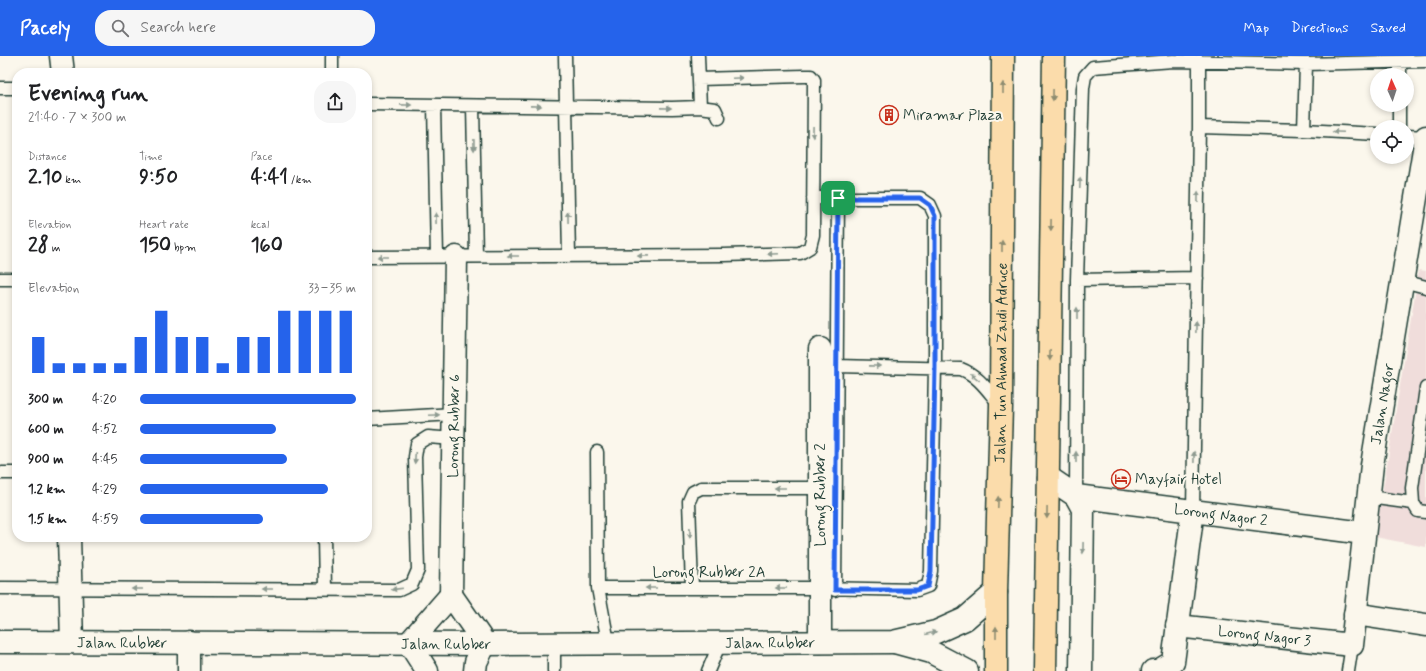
<!DOCTYPE html>
<meta charset="utf-8">
<style>
:root{--surface:#fff;--page:#f6f6f6;--text:#202124;--muted:#757577;--accent:#2563eb}
body{margin:0;font-family:Mynerve,sans-serif;background:var(--page);color:var(--text);height:100vh;display:flex;flex-direction:column;font-size:15px;white-space:nowrap}
*{box-sizing:border-box;margin:0}
p{font-size:13px;color:var(--muted)}
.icon{flex:none;width:22px;height:22px;fill:none;stroke:currentColor;stroke-width:2;stroke-linecap:round;stroke-linejoin:round}
.map{position:relative;flex:1;overflow:hidden}
.drawer{position:absolute;left:12px;top:12px;width:360px;height:474px;display:flex;flex-direction:column;background:var(--surface);border-radius:16px;box-shadow:0 2px 6px #0003}
.drawer>*{flex:none}
.needle{width:26px;rotate:357deg}
.tools{position:absolute;left:1370px;top:12px;display:grid;gap:8px}
.tools a{display:grid;place-items:center;width:44px;height:44px;border-radius:50%;background:var(--surface);box-shadow:0 2px 6px #0003;font-size:20px}
.pin{position:absolute;display:grid;place-items:center;width:34px;height:34px;color:#fff;margin:-17px;border-radius:8px;box-shadow:0 2px 6px #0006}
.round{display:grid;place-items:center;flex:none;width:42px;height:42px;border-radius:16px;background:var(--page)}
.headline{display:flex;align-items:center;justify-content:space-between;height:68px;padding:0 16px}
h1{font-size:22px;font-weight:800;line-height:30px}
.metrics{display:grid;grid-template-columns:repeat(3,1fr);gap:6px;height:68px;padding:4px 16px}
.metrics div{display:grid;align-content:center}
.metrics b{font-size:20px;font-weight:800}
.metrics small{font-size:11px;font-weight:400}
.metrics p{font-size:11px}
.chart{height:112px;padding:8px 16px}
.chart p{display:flex;justify-content:space-between}
.chart svg{width:100%;height:72px;margin-top:4px;stroke:var(--accent);stroke-width:6}
ul{padding:0 16px;list-style:none;font-size:13px}
li{display:grid;grid-template-columns:64px 48px 1fr;align-items:center;height:30px}
li i{height:10px;border-radius:5px;background:var(--accent)}
header{display:flex;align-items:center;gap:24px;box-sizing:border-box;height:56px;padding:0 20px;background:var(--accent);color:#fff}
header strong{font-size:19px}
nav{display:flex;gap:22px;margin-inline-start:auto;font-size:14px}
.search{width:280px;height:36px;background:var(--page);display:flex;align-items:center;gap:10px;box-sizing:border-box;padding:0 14px;border-radius:16px;color:var(--muted);font-size:15px}
.map>svg:first-child{display:block}
</style>
<header>
<strong>Pacely</strong>
<div class="search"><svg class="icon" aria-label="search" viewBox="0 0 24 24"><circle cx="10" cy="10" r="6"/><path d="M15 15l6 6"/></svg>Search here</div>
<nav><a>Map</a><a>Directions</a><a>Saved</a></nav>
</header>
<div class="map">
<svg width="1426" height="615" viewBox="0 0 1426 615">
<rect width="100%" height="100%" fill="#fbf7ec"/>
<filter id="ink" filterUnits="userSpaceOnUse"><feTurbulence type="fractalNoise" baseFrequency=".025" numOctaves="2"/><feDisplacementMap in="SourceGraphic" scale="8" xChannelSelector="R" yChannelSelector="G"/><feConvolveMatrix kernelMatrix="1 2 1 2 8 2 1 2 1" color-interpolation-filters="sRGB"/></filter>
<g filter="url(#ink)">
<!-- built -->
<path fill="#f0dddb" d="M1419 214 1426 215V491L1375 481Z"/>
<g fill="none" stroke-linecap="round" stroke-linejoin="round">
<!-- service casing -->
<g stroke="#1f3d34" stroke-width="15">
<path id="service" d="M565 0 569 200
M698 0 700 51
M332 17V0
M1400 19V6
M0 32H17
M367 48 672 52 700 51 715 53 719 62
M434 49 437 201
M473 50 476 200
M1199 71 1304 74 1377 78
M1399 71V49
M1304 74 1306 8
M1407 80 1426 81
M813 142H838
M367 201 724 199 800 197 810 191 813 179 814 24 811 20H804L699 23
M0 223H17
M1077 224 1197 222
M1403 225 1426 231
M836 310 961 313C979 320 988 335 1000 349
M1426 332 1412 432 1413 447 1418 455 1426 456
M367 363 454 358
M597 396 598 532 608 586
M0 417H17
M1076 440 1077 224 1083 32 1085 20 1093 11 1173 5 1306 8 1426 5
M1369 441 1413 447
M1193 454 1199 71V5
M324 481 325 533
M0 532 399 534 412 528 418 514 415 401 417 388 428 381 454 383
M598 532H820L917 534 928 530 931 515 935 311V160L930 149 920 142H838L835 534
M692 532 689 445 693 436 701 432H819
M554 586V615
M708 615 720 587
M1348 615 1352 589"/>
</g>
<!-- minor casing -->
<g stroke="#1f3d34" stroke-width="25">
<g id="minor">
<path d="M61 0 63 17"/>
<path d="M1048 421 1076 440 1083 453 1081 615"/>
<path id="s1" d="M1076 440 1364 477"/>
<path d="M69 481 72 586"/>
<path id="s2" d="M451 539 456 201"/>
<path d="M451 539 485 588 476 606 475 615"/>
<path d="M1355 558 1426 569"/>
<path id="s3" d="M1177 570 1352 589 1372 409 1426 81"/>
<path d="M820 586V293"/>
<path d="M189 615V586"/>
<path d="M427 615 409 587 451 539"/>
<path d="M1153 615H1158L1173 606 1193 454"/>
</g>
</g>
<!-- secondary casing -->
<g stroke="#1f3d34" stroke-width="25">
<g id="secondary">
<path id="s4" d="M0 586 485 588 893 586 936 576 965 563 996 536"/>
<path d="M898 587 931 596 967 615"/>
</g>
</g>
<!-- primary casing -->
<g stroke="#1f3d34" stroke-width="25">
<g id="primary">
<path id="s5" d="M996 615V536L1001 350 1003 0"/>
<path d="M1045 615 1054 0"/>
</g>
</g>
<!-- service -->
<use href="#service" stroke="#fbf7ec" stroke-width="12"/>
<!-- minor -->
<use href="#minor" stroke="#fbf7ec" stroke-width="22"/>
<!-- secondary -->
<use href="#secondary" stroke="#fbf7ec" stroke-width="22"/>
<!-- primary -->
<use href="#primary" stroke="#fbdcab" stroke-width="22"/>
</g>
<!-- one-way arrows -->
<defs><path id="oneway-solid" d="M-6-.8H1V-3.2L6.5 0L1 3.2V.8H-6Z"/></defs>
<g fill="#8d9a90">
<use href="#oneway-solid" transform="translate(738 22) rotate(-2)"/>
<use href="#oneway-solid" transform="translate(406 49) rotate(1)"/>
<use href="#oneway-solid" transform="translate(536 50) rotate(1)"/>
<use href="#oneway-solid" transform="translate(666 52) rotate(1)"/>
<use href="#oneway-solid" transform="translate(813 76) rotate(91)"/>
<use href="#oneway-solid" transform="translate(1338 76) rotate(-177)"/>
<use href="#oneway-solid" transform="translate(474 89) rotate(89)"/>
<use href="#oneway-solid" transform="translate(1080 127) rotate(-88)"/>
<use href="#oneway-solid" transform="translate(1198 141) rotate(-89)"/>
<use href="#oneway-solid" transform="translate(568 161) rotate(-91)"/>
<use href="#oneway-solid" transform="translate(436 162) rotate(-91)"/>
<use href="#oneway-solid" transform="translate(773 198) rotate(178)"/>
<use href="#oneway-solid" transform="translate(513 200) rotate(-180)"/>
<use href="#oneway-solid" transform="translate(643 200) rotate(179)"/>
<use href="#oneway-solid" transform="translate(383 201) rotate(-180)"/>
<use href="#oneway-solid" transform="translate(1077 257) rotate(-90)"/>
<use href="#oneway-solid" transform="translate(1196 271) rotate(-89)"/>
<use href="#oneway-solid" transform="translate(875 310) rotate(1)"/>
<use href="#oneway-solid" transform="translate(975 321) rotate(-141)"/>
<use href="#oneway-solid" transform="translate(434 359) rotate(-3)"/>
<use href="#oneway-solid" transform="translate(1076 401) rotate(-90)"/>
<use href="#oneway-solid" transform="translate(1194 401) rotate(-89)"/>
<use href="#oneway-solid" transform="translate(415 402) rotate(93)"/>
<use href="#oneway-solid" transform="translate(780 432) rotate(180)"/>
<use href="#oneway-solid" transform="translate(690 477) rotate(88)"/>
<use href="#oneway-solid" transform="translate(1083 492) rotate(91)"/>
<use href="#oneway-solid" transform="translate(651 532) rotate(-180)"/>
<use href="#oneway-solid" transform="translate(781 532) rotate(180)"/>
<use href="#oneway-solid" transform="translate(137 533) rotate(180)"/>
<use href="#oneway-solid" transform="translate(267 533) rotate(180)"/>
<use href="#oneway-solid" transform="translate(397 533) rotate(173)"/>
<use href="#oneway-solid" transform="translate(931 577) rotate(-14)"/>
</g>
<g fill="#8d8c70">
<use href="#oneway-solid" transform="translate(1003 32) rotate(-90)"/>
<use href="#oneway-solid" transform="translate(1053 39) rotate(91)"/>
<use href="#oneway-solid" transform="translate(1051 169) rotate(91)"/>
<use href="#oneway-solid" transform="translate(1002 190) rotate(-90)"/>
<use href="#oneway-solid" transform="translate(1050 299) rotate(91)"/>
<use href="#oneway-solid" transform="translate(998 446) rotate(-88)"/>
<use href="#oneway-solid" transform="translate(1047 457) rotate(91)"/>
<use href="#oneway-solid" transform="translate(996 576) rotate(-90)"/>
</g>
</g>
<g fill="none" stroke-linecap="round" stroke-linejoin="round" filter="url(#ink)">
<!-- route casing -->
<g stroke="#fff" stroke-width="8">
<path id="route" d="M838 142H920L930 149 935 160V311L931 515 928 530 917 534H835Z"/>
</g>
<!-- route -->
<use href="#route" stroke="#2563eb" stroke-width="5"/>
</g>
<!-- icons -->
<defs>
<g id="building-ring" transform="scale(1)"><circle r="9.5" fill="#fbf7ec" stroke="#c8321e" stroke-width="1.5"/><path d="M-4-6H4V6H1V3H-1V6H-4ZM-2.5-4.3h1.7v1.8h-1.7ZM.8-4.3h1.7v1.8H.8ZM-2.5-1h1.7V.8h-1.7ZM.8-1h1.7V.8H.8Z" fill="#c8321e"/></g>
<g id="hotel-ring" transform="scale(1)"><circle r="9.5" fill="#fbf7ec" stroke="#c8321e" stroke-width="1.5"/><path d="M-6-4.5h1.5V1H6V5H4.5V3h-9V5H-6ZM-4 0a1.8 1.8 0 1 1 3.6 0ZM.5 0V-2.5h3Q6-2.5 6 0Z" fill="#c8321e"/></g>
</defs>
<g fill-rule="evenodd">
<use href="#building-ring" x="889" y="59"/>
<use href="#hotel-ring" x="1121" y="423"/>
</g>
<g text-anchor="middle" stroke-width="4" stroke-linejoin="round" paint-order="stroke">
<!-- poi labels -->
<g font-size="15" fill="#1f3d34" stroke="#fbf7ec" text-anchor="start">
<text x="903" y="64">Miramar Plaza</text>
<text x="1135" y="428">Mayfair Hotel</text>
</g>
<!-- street labels -->
<g font-size="15" fill="#1f3d34" stroke="#fbf7ec">
<text dy="5" stroke="none"><textPath href="#s5" startOffset="308">Jalan Tun Ahmad Zaidi Adruce</textPath></text>
<text dy="5" stroke="none"><textPath href="#s3" startOffset="419">Jalan Nagor</textPath></text>
<text dy="5" stroke="none"><textPath href="#s2" startOffset="169">Lorong Rubber 6</textPath></text>
<text transform="translate(820 439) rotate(-90)" y="5">Lorong Rubber 2</text>
<text dy="5" stroke="none"><textPath href="#s1" startOffset="146">Lorong Nagor 2</textPath></text>
<text x="709" y="521">Lorong Rubber 2A</text>
<text dy="5" stroke="none"><textPath href="#s3" startOffset="88">Lorong Nagor 3</textPath></text>
<text dy="5" stroke="none"><textPath href="#s4" startOffset="122">Jalan Rubber</textPath></text>
<text dy="5" stroke="none"><textPath href="#s4" startOffset="770">Jalan Rubber</textPath></text>
<text dy="5" stroke="none"><textPath href="#s4" startOffset="446">Jalan Rubber</textPath></text>
</g>
</g>
</svg>
<div class="tools">
<a><svg class="needle" viewBox="-14 -14 28 28"><path d="M0-13l5 13h-10z" fill="#e53935"/><path d="M0 13l5-13h-10z" fill="#757577"/></svg></a>
<a><svg class="icon" aria-label="locate" viewBox="0 0 24 24"><circle cx="12" cy="12" r="6"/><path d="M12 2v4M12 18v4M2 12h4M18 12h4"/></svg></a>
</div>
<div class="pin" style="left:838px;top:142px;background:#1e9e55"><svg class="icon" aria-label="arrive" viewBox="0 0 24 24"><path d="M6 21V4h12l-3 4 3 4H6"/></svg></div>
<section class="drawer">
<div class="headline"><div><h1>Evening run</h1><p>21:40 · 7 × 300 m</p></div><a class="round"><svg class="icon" aria-label="share" viewBox="0 0 24 24"><path d="M12 15V3M7 8l5-5 5 5M5 13v7h14v-7"/></svg></a></div>
<div class="metrics">
<div><p>Distance</p><b>2.10<small> km</small></b></div>
<div><p>Time</p><b>9:50</b></div>
<div><p>Pace</p><b>4:41<small> /km</small></b></div>
</div>
<div class="metrics">
<div><p>Elevation</p><b>28<small> m</small></b></div>
<div><p>Heart rate</p><b>150<small> bpm</small></b></div>
<div><p>kcal</p><b>160</b></div>
</div>
<div class="chart"><p><span>Elevation</span>33–35 m</p>
<svg viewBox="0 0 160 44" preserveAspectRatio="none"><path d="M5 44V22M15 44V38M25 44V38M35 44V38M45 44V38M55 44V22M65 44V6M75 44V22M85 44V22M95 44V38M105 44V22M115 44V22M125 44V6M135 44V6M145 44V6M155 44V6"/></svg>
</div>
<ul>
<li><b>300 m</b>4:20<i style="width:100%"></i></li>
<li><b>600 m</b>4:52<i style="width:63%"></i></li>
<li><b>900 m</b>4:45<i style="width:68%"></i></li>
<li><b>1.2 km</b>4:29<i style="width:87%"></i></li>
<li><b>1.5 km</b>4:59<i style="width:57%"></i></li>
</ul>
</section>
</div>
